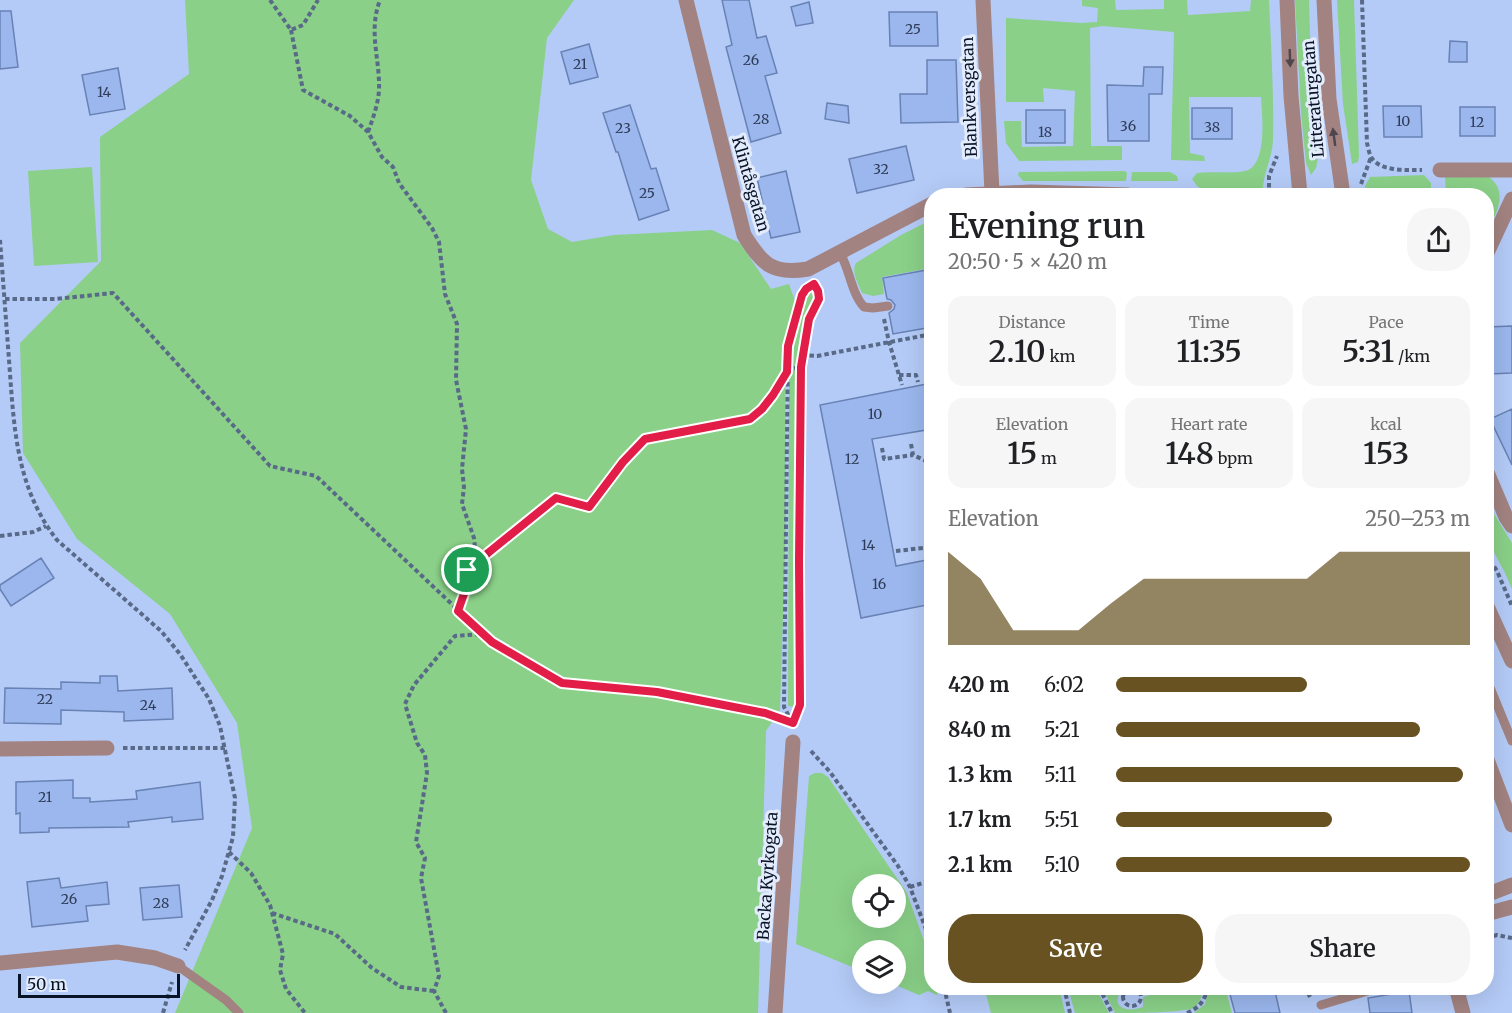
<!DOCTYPE html>
<meta charset="utf-8">
<style>
:root{--surface:#fff;--page:#f6f6f6;--text:#202124;--muted:#757577;--accent:#685221}
body{margin:0;font-family:Merriweather,serif;background:var(--page);color:var(--text);height:100vh;display:flex;flex-direction:column;font-size:22px;white-space:nowrap}
*{box-sizing:border-box;margin:0}
p{font-size:20px;color:var(--muted)}
.icon{flex:none;width:33px;height:33px;fill:none;stroke:currentColor;stroke-width:2;stroke-linecap:round;stroke-linejoin:round}
.map{position:relative;flex:1;overflow:hidden}
.drawer{position:absolute;left:924px;top:188px;width:570px;height:807px;display:flex;flex-direction:column;background:var(--surface);border-radius:24px;box-shadow:0 6px 24px #0002}
.drawer>*{flex:none}
.tools{position:absolute;left:852px;top:874px;display:grid;gap:12px}
.tools a{display:grid;place-items:center;width:54px;height:54px;border-radius:50%;background:var(--surface);box-shadow:0 6px 24px #0002;font-size:30px}
.scale{position:absolute;left:18px;bottom:15px;width:162px;box-sizing:border-box;padding-left:6px;border:3px solid #091326;border-top:0;font-size:16px;line-height:21px;white-space:nowrap;color:#091326;-webkit-text-stroke:4px #e3ecfd;paint-order:stroke}
.pin{position:absolute;display:grid;place-items:center;width:51px;height:51px;color:#fff;margin:-26px;border:3px solid #fff;border-radius:50%;box-shadow:0 2px 6px #0007}
.round{display:grid;place-items:center;flex:none;width:63px;height:63px;border-radius:24px;background:var(--page)}
.headline{display:flex;align-items:center;justify-content:space-between;height:102px;padding:0 24px}
h1{font-size:33px;font-weight:600;line-height:45px}
.stats{display:grid;grid-template-columns:repeat(3,1fr);gap:9px;height:102px;padding:6px 24px}
.stats div{display:grid;align-content:center;border-radius:15px;background:var(--page);text-align:center}
.stats b{font-size:30px;font-weight:600}
.stats small{font-size:16px;font-weight:400}
.stats p{font-size:16px}
.chart{height:168px;padding:12px 24px}
.chart p{display:flex;justify-content:space-between}
.chart svg{width:100%;height:108px;margin-top:6px;fill:var(--accent);opacity:.7}
.cta{display:flex;gap:12px;margin-top:auto;padding:12px 24px}
.cta a{flex:1;height:69px;border-radius:24px;background:var(--accent);color:#fff;font-size:24px;font-weight:600;line-height:69px;text-align:center}
.cta a+a{background:var(--page);color:var(--text)}
ul{padding:0 24px;list-style:none;font-size:20px}
li{display:grid;grid-template-columns:96px 72px 1fr;align-items:center;height:45px}
li i{height:15px;border-radius:8px;background:var(--accent)}
.map>svg:first-child{display:block}
</style>
<div class="map">
<svg width="1512" height="1013" viewBox="0 0 1512 1013">
<rect width="100%" height="100%" fill="#b4cbf7"/>
<!-- green -->
<path fill="#8ad088" fill-rule="evenodd" d="M185 0H574L547 38 531 180 548 229 572 242 614 235 712 230 740 243 771 289 789 284 795 301 785 346 786 521 780 710 766 731 758 1013H175L252 828 237 723 170 614 77 539 23 453 20 343 101 261 100 137 189 74Z
M1082 0H1115L1116 10 1164 9V0H1187L1188 15 1250 11 1251 0H1269C1271 46 1274 93 1273 139 1273 156 1264 171 1263 188 1251 195 1210 193 1198 187L1192 179 1197 173C1213 171 1230 174 1245 171 1268 166 1262 115 1261 97H1189L1190 153 1204 156 1205 161 1171 160 1174 32 1102 26 1090 28 1091 146H1122V160L1019 161 1006 143 1004 121H1021L1022 147 1073 146 1075 91 1043 88 1044 102H1006V18L1081 23 1097 22 1098 8 1082 6Z
M1295 0H1309L1310 35 1321 144 1316 168 1311 175 1306 163 1301 112Z
M1337 0H1354L1359 156 1358 162 1352 164 1343 104Z
M92 167 98 262 34 266 28 171Z
M1125 171 1127 173 1126 181H1023L1018 175 1019 172Z
M1132 172H1170L1177 176 1178 181H1131Z
M1424 175 1431 183V195H1366L1365 186 1370 177Z
M1445 176 1489 177C1510 193 1495 214 1487 233L1486 195H1446Z
M931 220V268L882 277 884 294 873 296 862 293C858 283 851 272 856 263L901 235Z
M810 293 815 296 801 330 797 366 789 368C789 348 795 306 810 293Z
M794 369 796 370V707L788 706 789 370Z
M1486 501 1512 543V589L1505 573 1487 539Z
M815 773H822L828 777 907 893 931 961 932 987H938L937 995 928 991 919 995 893 984H896V951H862V971L796 944 809 776ZM862 885H896V918H862Z
M984 987H1059L1065 1013H991Z
M1090 987H1095L1109 1013H1075L1070 995 1075 991Z
M1102 987H1120L1122 989C1109 1008 1127 1013 1143 1007V997L1150 995 1146 987H1204C1202 995 1201 1002 1194 1008 1178 1013 1135 1013 1115 1013Z
M1209 987H1225L1232 1013H1194L1205 1004Z"/>
<!-- building -->
<path fill="#9bb7ed" stroke="#6882b5" stroke-width="1.5" d="M722 0H749L757 38 766 36 777 73 765 76 781 133 751 142 726 47 732 45Z
M809 2 813 23 796 26 791 7Z
M0 11H11L18 67 0 69Z
M889 12H937L938 46H890Z
M1450 41 1467 42V62H1449Z
M589 44 598 77 570 84 561 52Z
M927 60H956L958 122 901 123 900 94H927Z
M1144 67H1163L1162 94H1149V141H1108L1107 85 1143 86Z
M118 68 125 109 90 115 82 75Z
M827 103 848 106 849 123 825 119Z
M630 105 651 169 656 168 669 210 639 220 618 152H616L603 113Z
M1383 106H1421L1422 137H1384Z
M1460 107H1495V136H1460Z
M1192 108H1232V139H1192Z
M1026 110H1065V143H1026Z
M906 146 914 180 857 193 849 159Z
M786 171 800 232 771 238 757 178Z
M932 269V327L893 334 889 313 894 309 895 305 891 300 887 299 883 278Z
M1512 326V373L1489 374 1487 327Z
M932 383V429L872 439 896 566 932 559V604L861 618 820 405Z
M1512 409V465L1490 419Z
M41 558 54 578 11 606 0 589V585Z
M100 676H117L118 691 172 688 173 719 124 721V712L61 710V724L4 723 5 688 61 689V682L100 683Z
M73 780V798H90V802L137 799 136 791 200 782 203 819 172 822V817L128 822 129 827 49 828V832L20 833V813L16 814V782Z
M59 878 61 888 107 882 109 904 86 906 88 921 32 927 27 882Z
M179 885 182 917 143 920 140 888Z
M1228 987H1274L1280 1013H1235Z
M1409 991 1412 1013H1370L1368 998Z"/>
<g fill="none" stroke-linecap="round" stroke-linejoin="round">
<!-- path -->
<path stroke="#596a88" stroke-width="4" stroke-dasharray="4.5 3" stroke-linecap="butt" d="M270 0 291 30 303 25 318 0
M1362 0 1367 143C1368 147 1369 153 1371 157 1380 172 1407 170 1422 170
M291 30 303 90 350 116 368 132 382 157 393 167 399 183 432 228 439 242 445 294 457 324 456 380 466 429 462 469 464 487 462 504 474 538 476 557 467 570 465 591 458 611
M368 132C373 118 378 105 379 90 380 58 368 32 380 0
M1361 184 1371 157
M1269 195V176L1277 156
M0 240C3 280 6 320 9 360 14 425 15 486 57 540L161 631 180 654 209 699 220 726 235 798 233 837 222 876 212 900 185 950
M5 299H55L113 293 270 466 316 476 492 642 562 683 657 692 765 713 793 723
M884 319 889 342 902 385
M802 355 817 356 932 334
M899 375H916L918 382
M911 444 913 455 931 463
M882 448 884 459 913 455
M0 536 33 532 46 526
M896 551 932 547
M1486 554 1497 571 1512 606
M472 566 556 498 589 506 623 462 645 439 750 419C767 405 777 387 789 369L801 367
M792 722 784 707 788 346 802 295 809 287
M793 725 800 705 799 561 801 367 809 319 819 299 818 291 814 285
M123 748H225
M811 751 830 772 898 866 910 887 932 945
M229 852 251 873 270 905 283 954 280 970 286 989 305 1013
M910 887 932 880
M272 913 335 934 372 968 401 987 434 991
M1486 938 1497 935 1512 938
M944 987 950 1013
M1064 987 1070 1013
M1099 987 1112 1013
M1305 987 1310 997
M1123 997a9 9 0 1 1 18 0a9 9 0 1 1-18 0Z
M1065 991 1079 987
M163 1013 172 982
M446 1013 434 991 439 976 421 878 425 858 416 842 427 773 425 755 417 743 405 704 414 685 455 636 482 634
M1187 1013C1200 1007 1204 1002 1208 987"/>
<!-- service -->
<path stroke="#a28381" stroke-width="9" d="M839 251C850 269 851 293 864 307L873 308 888 306
M1486 678 1512 741
M178 966 226 1000 239 1013
M1321 1005 1381 987"/>
<!-- minor -->
<path stroke="#a28381" stroke-width="15" d="M686 0 744 235C762 264 772 275 808 269L932 204
M983 0 992 193
M1440 170H1512
M966 195 1031 192 1128 195
M1486 255 1512 199
M1486 470 1506 517 1512 526
M0 749 107 748
M1486 895 1512 885
M1486 914 1512 907
M0 963 117 952 155 958 178 966
M1456 987 1463 1013
M775 1013 793 742"/>
<!-- tertiary -->
<path stroke="#a28381" stroke-width="15" d="M1287 0 1291 96 1300 195
M1324 0 1329 99 1343 195
M1486 604 1512 661
M1486 757 1512 825"/>
</g>
<!-- one-way arrows -->
<defs><path id="oneway-solid" d="M-6-.8H1V-3.2L6.5 0L1 3.2V.8H-6Z" transform="scale(1.5)"/></defs>
<g fill="#4e454f">
<use href="#oneway-solid" transform="translate(1290 58) rotate(88)"/>
<use href="#oneway-solid" transform="translate(1334 137) rotate(-98)"/>
</g>
<g fill="none" stroke-linecap="round" stroke-linejoin="round">
<!-- route casing -->
<g stroke="#fff" stroke-width="12">
<path id="route" d="M814 284 818 291 819 299 809 319 801 367 799 561 800 705 793 723 765 713 657 692 562 683 492 642 458 611 465 591 467 570 556 498 589 507 623 462 645 439 750 419 762 409 773 395 787 372 788 346 802 295 806 289Z"/>
</g>
<!-- route -->
<use href="#route" stroke="#e11d48" stroke-width="8"/>
</g>
<g text-anchor="middle" stroke-width="6" stroke-linejoin="round" paint-order="stroke">
<!-- number labels -->
<g font-size="14" fill="#2e3c58">
<text x="913" y="34">25</text>
<text x="751" y="65">26</text>
<text x="580" y="69">21</text>
<text x="104" y="97">14</text>
<text x="761" y="124">28</text>
<text x="1403" y="126">10</text>
<text x="1477" y="127">12</text>
<text x="1128" y="131">36</text>
<text x="1212" y="132">38</text>
<text x="623" y="133">23</text>
<text x="1045" y="137">18</text>
<text x="881" y="174">32</text>
<text x="647" y="198">25</text>
<text x="875" y="419">10</text>
<text x="852" y="464">12</text>
<text x="868" y="550">14</text>
<text x="879" y="589">16</text>
<text x="45" y="704">22</text>
<text x="148" y="710">24</text>
<text x="45" y="802">21</text>
<text x="69" y="904">26</text>
<text x="161" y="908">28</text>
</g>
<!-- street labels -->
<g font-size="16" fill="#091326" stroke="#e3ecfd">
<text transform="translate(969 97) rotate(-92)" y="6">Blankversgatan</text>
<text transform="translate(1313 99) rotate(-95)" y="6">Litteraturgatan</text>
<text transform="translate(751 184) rotate(74)" y="6">Klintåsgatan</text>
<text transform="translate(767 876) rotate(-86)" y="6">Backa Kyrkogata</text>
</g>
</g>
</svg>
<div class="tools">
<a><svg class="icon" aria-label="locate" viewBox="0 0 24 24"><circle cx="12" cy="12" r="6"/><path d="M12 2v4M12 18v4M2 12h4M18 12h4"/></svg></a>
<a><svg class="icon" aria-label="layers" viewBox="0 0 24 24"><path d="M12 4l9 5-9 5-9-5zM3 14l9 5 9-5"/></svg></a>
</div>
<div class="scale">50 m</div>
<div class="pin" style="left:467px;top:570px;background:#1e9e55"><svg class="icon" aria-label="arrive" viewBox="0 0 24 24"><path d="M6 21V4h12l-3 4 3 4H6"/></svg></div>
<section class="drawer">
<div class="headline"><div><h1>Evening run</h1><p>20:50 · 5 × 420 m</p></div><a class="round"><svg class="icon" aria-label="share" viewBox="0 0 24 24"><path d="M12 15V3M7 8l5-5 5 5M5 13v7h14v-7"/></svg></a></div>
<div class="stats">
<div><p>Distance</p><b>2.10<small> km</small></b></div>
<div><p>Time</p><b>11:35</b></div>
<div><p>Pace</p><b>5:31<small> /km</small></b></div>
</div>
<div class="stats">
<div><p>Elevation</p><b>15<small> m</small></b></div>
<div><p>Heart rate</p><b>148<small> bpm</small></b></div>
<div><p>kcal</p><b>153</b></div>
</div>
<div class="chart"><p><span>Elevation</span>250–253 m</p>
<svg viewBox="0 0 160 44" preserveAspectRatio="none"><path d="M0 44V6L10 17L20 38L30 38L40 38L50 27L60 17L70 17L80 17L90 17L100 17L110 17L120 6L130 6L140 6L150 6L160 6V44z"/></svg>
</div>
<ul>
<li><b>420 m</b>6:02<i style="width:54%"></i></li>
<li><b>840 m</b>5:21<i style="width:86%"></i></li>
<li><b>1.3 km</b>5:11<i style="width:98%"></i></li>
<li><b>1.7 km</b>5:51<i style="width:61%"></i></li>
<li><b>2.1 km</b>5:10<i style="width:100%"></i></li>
</ul>
<div class="cta"><a>Save</a><a>Share</a></div>
</section>
</div>
